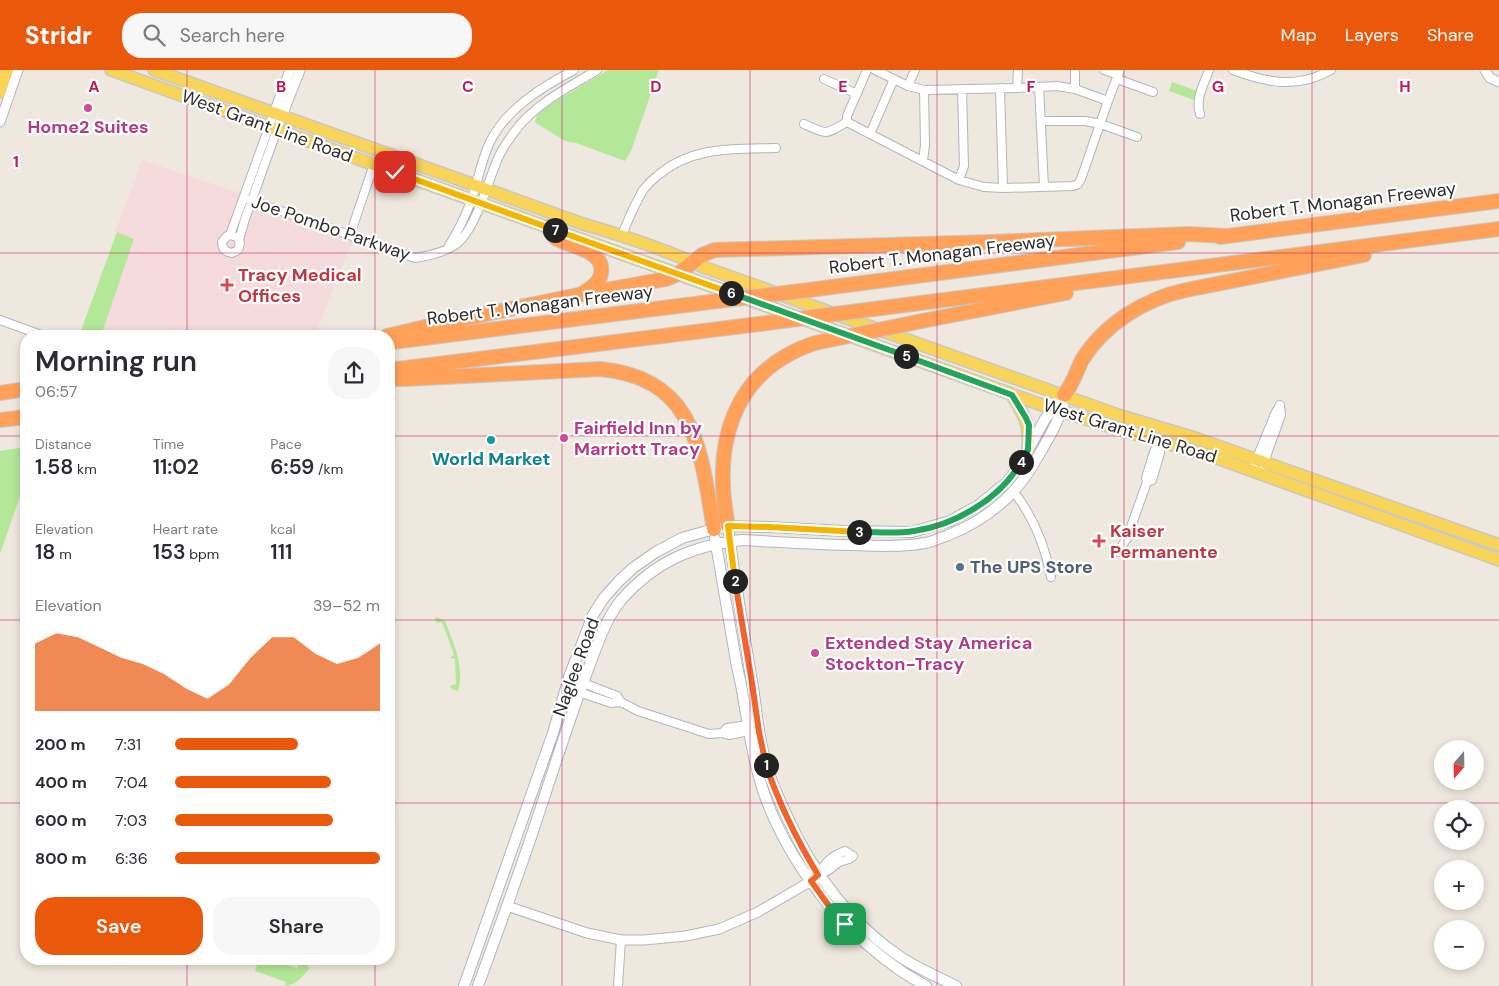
<!DOCTYPE html>
<meta charset="utf-8">
<style>
:root{--surface:#fff;--page:#f7f7f7;--text:#2b2b33;--muted:#7c7c81;--accent:#ea580c}
body{margin:0;font-family:"DM Sans",sans-serif;background:var(--page);color:var(--text);height:100vh;display:flex;flex-direction:column;font-size:19px;white-space:nowrap}
*{box-sizing:border-box;margin:0}
p{font-size:16px;color:var(--muted)}
.icon{flex:none;width:28px;height:28px;fill:none;stroke:currentColor;stroke-width:2;stroke-linecap:round;stroke-linejoin:round}
.map{position:relative;flex:1;overflow:hidden}
.panel{position:absolute;left:20px;top:260px;width:375px;height:635px;display:flex;flex-direction:column;background:var(--surface);border-radius:20px;box-shadow:0 2px 8px #0003}
.panel>*{flex:none}
.needle{width:32px;rotate:200deg}
.controls{position:absolute;left:1434px;top:670px;display:grid;gap:10px}
.controls a{display:grid;place-items:center;width:50px;height:50px;border-radius:50%;background:var(--surface);box-shadow:0 2px 8px #0003;font-size:25px}
.pin{position:absolute;display:grid;place-items:center;width:42px;height:42px;color:#fff;margin:-21px;border-radius:10px;box-shadow:0 2px 8px #0006}
.km{position:absolute;width:25px;height:25px;margin:-12px;border-radius:50%;background:#222;color:#fff;font-size:14px;line-height:25px;text-align:center}
.round{display:grid;place-items:center;flex:none;width:52px;height:52px;border-radius:20px;background:var(--page)}
.head{display:flex;align-items:center;justify-content:space-between;height:85px;padding:0 15px}
h1{font-size:28px;font-weight:600;line-height:38px}
.figures{display:grid;grid-template-columns:repeat(3,1fr);gap:8px;height:85px;padding:5px 15px}
.figures div{display:grid;align-content:center}
.figures b{font-size:21px;font-weight:600}
.figures small{font-size:14px;font-weight:400}
.figures p{font-size:14px}
.chart{height:140px;padding:10px 15px}
.chart p{display:flex;justify-content:space-between}
.chart svg{width:100%;height:90px;margin-top:5px;fill:var(--accent);opacity:.7}
.action{display:flex;gap:10px;margin-top:auto;padding:10px 15px}
.action a{flex:1;height:58px;border-radius:20px;background:var(--accent);color:#fff;font-size:20px;font-weight:600;line-height:58px;text-align:center}
.action a+a{background:var(--page);color:var(--text)}
ul{padding:0 15px;list-style:none;font-size:16px}
li{display:grid;grid-template-columns:80px 60px 1fr;align-items:center;height:38px}
li i{height:12px;border-radius:6px;background:var(--accent)}
header{display:flex;align-items:center;gap:30px;box-sizing:border-box;height:70px;padding:0 25px;background:var(--accent);color:#fff}
header strong{font-size:24px}
nav{display:flex;gap:28px;margin-inline-start:auto;font-size:18px}
.search{width:350px;height:45px;background:var(--page);display:flex;align-items:center;gap:12px;box-sizing:border-box;padding:0 18px;border-radius:20px;color:var(--muted);font-size:19px}
.map>svg:first-child{display:block}
</style>
<header>
<strong>Stridr</strong>
<div class="search"><svg class="icon" aria-label="search" viewBox="0 0 24 24"><circle cx="10" cy="10" r="6"/><path d="M15 15l6 6"/></svg>Search here</div>
<nav><a>Map</a><a>Layers</a><a>Share</a></nav>
</header>
<div class="map">
<svg width="1499" height="916" viewBox="0 0 1499 916">
<rect width="100%" height="100%" fill="#efe8de"/>
<!-- medical -->
<path fill="#f5dbdc" d="M142 90 243 124 353 169 317 261 279 266H101L134 169 115 162Z"/>
<!-- green -->
<path fill="#b3e898" d="M608 0H659L631 81 625 91 576 73 565 71 536 53 535 51 538 43 548 36Z
M1172 12 1197 21 1194 30 1169 21Z
M117 162 134 169 101 266H79Z
M26 377V409L0 484V381Z
M436 547 445 551C454 574 465 597 458 621L452 619 450 617 452 615 456 614 455 589 450 588 454 585 442 552 437 553 435 548Z
M259 889H288L287 895 297 898 299 893 308 896 309 899C303 906 295 916 285 916L286 912 255 901Z"/>
<g fill="none" stroke-linecap="round" stroke-linejoin="round">
<!-- minor casing -->
<g stroke="#b2b5c1" stroke-width="10">
<path id="minor" d="M875 0 908 16 915 0
M1075 0V19
M1104 0 1118 5
M1233 0C1268 13 1297 19 1331 0
M824 9 857 24
M1117 9 1153 22
M908 16 924 20 1017 18 1018 0
M1039 17 1044 117
M1000 18 1003 118
M1108 31 1120 0
M1200 44C1195 29 1204 14 1209 0
M1041 51H1085L1101 54 1137 67
M847 52 959 110 984 117 1003 118 1073 116 1078 114 1081 109 1108 31 1075 19 1057 16 1017 18
M847 52V46L867 0
M804 54C828 65 824 65 847 52
M870 64 894 9
M923 91 925 75 924 20
M959 110 964 96 962 19
M244 128 415 188C428 186 443 183 455 175 476 162 489 106 500 84 504 76 510 68 515 61 536 33 568 18 597 0
M230 165 237 167 240 173 238 180 232 183C225 182 222 179 222 172L227 166 230 165 274 43
M350 165 374 94
M622 165C628 150 635 134 643 120 647 115 652 110 657 106 692 76 733 79 776 78
M239 170 245 149 282 46
M447 179C457 163 465 148 471 131 478 111 481 91 490 72 507 38 542 17 574 0
M0 250 44 266
M1263 395 1281 345 1280 335
M1252 400 1275 344 1280 335
M1147 412 1146 408 1154 382 1159 372
M1013 421C1034 447 1045 476 1051 507
M1118 482 1127 468 1147 412 1152 410 1160 383V371
M583 613 617 626 621 632 638 641 709 664 722 663 729 665 749 661
M579 622 611 633 621 632
M722 663 727 658 748 655
M817 806 829 800 839 792 849 789 853 786 845 781C832 786 825 792 818 805
M618 916 621 870"/>
</g>
<!-- tertiary casing -->
<g stroke="#b2b5c1" stroke-width="11">
<path id="tertiary" d="M1485 0 1490 8 1499 12
M274 43 290 0
M282 46 300 0
M0 52 18 0
M507 836 587 863 621 870H644L686 866 719 859 758 842 811 811"/>
</g>
<!-- secondary casing -->
<g stroke="#b2b5c1" stroke-width="12">
<path id="secondary" d="M728 456C734 507 743 556 751 606 756 631 757 657 763 681 767 702 776 722 785 742 811 800 848 852 902 888 919 899 938 907 956 916
M715 469C722 507 728 546 735 585 737 599 741 612 743 626 749 661 754 696 766 729 791 795 840 858 897 898 906 905 916 910 926 916
M464 916 553 663 569 607 593 545 603 529 619 511 633 498 656 482 682 468 714 459 728 456 769 457 844 461 912 462 950 451 979 435 1006 413 1018 398 1045 349 1064 325
M478 916C499 858 521 799 540 740 556 692 571 644 589 597 598 573 606 548 622 529 656 491 692 476 742 470 780 472 818 475 856 475 879 476 902 477 925 473 932 472 939 468 946 466 985 451 1017 425 1037 388 1046 373 1060 350 1063 333"/>
</g>
<!-- primary casing -->
<g stroke="#c8c8c8" stroke-width="14">
<path id="primary" d="M111 0 1039 334 1108 356 1214 387 1499 490
M154 0 583 154C625 166 666 180 706 198L1118 345 1198 369 1499 475
M0 22 7 0
M1012 325C1025 347 1030 353 1028 380"/>
</g>
<!-- motorway casing -->
<g stroke="#c8c8c8" stroke-width="16">
<path id="motorway" d="M548 157C550 161 553 167 557 169 571 177 605 180 601 203 600 213 591 218 583 223
M1220 167 1499 131
M809 220 1178 172
M866 240 1499 159
M922 251 1066 223
M387 266 433 255 578 225 666 209 678 204 702 185 715 180 991 172 1188 164 1227 166
M393 272 710 232
M389 300 767 253
M389 309H405L600 299C697 308 700 381 714 459
M0 323 26 319
M1064 325C1073 314 1076 302 1082 290 1105 253 1145 229 1186 220L1364 185
M0 350 26 347
M728 456C712 376 731 301 815 273"/>
</g>
<!-- minor -->
<use href="#minor" stroke="#fff" stroke-width="8"/>
<!-- tertiary -->
<use href="#tertiary" stroke="#fff" stroke-width="9"/>
<!-- secondary -->
<use href="#secondary" stroke="#fff" stroke-width="10"/>
<!-- primary -->
<use href="#primary" stroke="#f8d459" stroke-width="11"/>
<!-- motorway -->
<use href="#motorway" stroke="#ffa159" stroke-width="14"/>
<!-- motorway-bridge casing -->
<g stroke="#c8c8c8" stroke-width="16" stroke-linecap="butt">
<path id="motorway-bridge" d="M710 232 809 220
M767 253 866 240
M815 273 922 251"/>
</g>
<!-- motorway-bridge -->
<use href="#motorway-bridge" stroke="#ffa159" stroke-width="14"/>
</g>
<g fill="none" stroke-linecap="round" stroke-linejoin="round">
<!-- split-1 casing -->
<g stroke="#fff" stroke-width="10">
<path id="split-1" d="M766 695C779 734 797 770 818 805L811 811 829 836 845 854"/>
</g>
<!-- split-2 casing -->
<g stroke="#fff" stroke-width="10">
<path id="split-2" d="M735 511 752 613 759 662 766 695"/>
</g>
<!-- split-3 casing -->
<g stroke="#fff" stroke-width="10">
<path id="split-3" d="M735 511 728 456 769 457 859 462"/>
</g>
<!-- split-4 casing -->
<g stroke="#fff" stroke-width="10">
<path id="split-4" d="M859 462C877 462 896 464 914 461 955 455 1000 429 1021 392"/>
</g>
<!-- split-5 casing -->
<g stroke="#fff" stroke-width="10">
<path id="split-5" d="M906 286 1012 325 1026 348 1029 355 1028 380 1021 392"/>
</g>
<!-- split-6 casing -->
<g stroke="#fff" stroke-width="10">
<path id="split-6" d="M731 223 906 286"/>
</g>
<!-- split-7 casing -->
<g stroke="#fff" stroke-width="10">
<path id="split-7" d="M555 160 731 223"/>
</g>
<!-- split-8 casing -->
<g stroke="#fff" stroke-width="10">
<path id="split-8" d="M395 102 555 160"/>
</g>
<!-- split-1 -->
<use href="#split-1" stroke="#f0652b" stroke-width="6"/>
<!-- split-2 -->
<use href="#split-2" stroke="#f0652b" stroke-width="6"/>
<!-- split-3 -->
<use href="#split-3" stroke="#f5b400" stroke-width="6"/>
<!-- split-4 -->
<use href="#split-4" stroke="#22a559" stroke-width="6"/>
<!-- split-5 -->
<use href="#split-5" stroke="#22a559" stroke-width="6"/>
<!-- split-6 -->
<use href="#split-6" stroke="#22a559" stroke-width="6"/>
<!-- split-7 -->
<use href="#split-7" stroke="#f5b400" stroke-width="6"/>
<!-- split-8 -->
<use href="#split-8" stroke="#f5b400" stroke-width="6"/>
</g>
<!-- grid -->
<path fill="none" stroke="#c2185b" stroke-width="1" stroke-opacity="0.55" d="M187 0V266M375 0V266M562 0V916M750 0V916M937 0V916M1124 0V916M1312 0V916M0 183H1499M0 366H26M389 366H1499M0 550H26M389 550H1499M0 733H26M389 733H1499M187 889V916M375 889V916"/>
<!-- markers -->
<g fill="#d1479c" stroke="#fff" stroke-width="2">
<circle cx="88" cy="38" r="5"/>
<circle cx="564" cy="368" r="5"/>
<circle cx="815" cy="583" r="5"/>
</g>
<g fill="#e0444e" stroke="#fff" stroke-width="2">
<path d="M224.5 207.5h5v5h5v5h-5v5h-5v-5h-5v-5h5z"/>
<path d="M1096.5 463.5h5v5h5v5h-5v5h-5v-5h-5v-5h5z"/>
</g>
<circle fill="#0f9aa8" stroke="#fff" stroke-width="2" cx="491" cy="370" r="5"/>
<circle fill="#5c6f8a" stroke="#fff" stroke-width="2" cx="960" cy="497" r="5"/>
<g text-anchor="middle" stroke-width="4.5" stroke-linejoin="round" paint-order="stroke">
<!-- street labels -->
<g font-size="18" fill="#2c2c2c" stroke="#fff">
<text transform="translate(267 56) rotate(20)" y="6">West Grant Line Road</text>
<text transform="translate(1343 132) rotate(-7)" y="6">Robert T. Monagan Freeway</text>
<text transform="translate(331 158) rotate(19)" y="6">Joe Pombo Parkway</text>
<text transform="translate(942 184) rotate(-7)" y="6">Robert T. Monagan Freeway</text>
<text transform="translate(540 235) rotate(-7)" y="6">Robert T. Monagan Freeway</text>
<text transform="translate(1130 361) rotate(17)" y="6">West Grant Line Road</text>
<text transform="translate(576 597) rotate(-70)" y="6">Naglee Road</text>
</g>
<!-- hotel labels -->
<g font-size="18" font-weight="bold" fill="#b23c85" stroke="#fff" text-anchor="start">
<text x="88" y="63" text-anchor="middle">Home2 Suites</text>
<text x="574" y="364">Fairfield Inn by<tspan x="574" dy="21">Marriott Tracy</tspan></text>
<text x="825" y="579">Extended Stay America<tspan x="825" dy="21">Stockton-Tracy</tspan></text>
</g>
<!-- health labels -->
<g font-size="18" font-weight="bold" fill="#be3a42" stroke="#fff" text-anchor="start">
<text x="238" y="211">Tracy Medical<tspan x="238" dy="21">Offices</tspan></text>
<text x="1110" y="467">Kaiser<tspan x="1110" dy="21">Permanente</tspan></text>
</g>
<!-- culture labels -->
<g font-size="18" font-weight="bold" fill="#0d838f" stroke="#fff">
<text x="491" y="395">World Market</text>
</g>
<!-- service labels -->
<g font-size="18" font-weight="bold" fill="#4e5e75" stroke="#fff" text-anchor="start">
<text x="970" y="503">The UPS Store</text>
</g>
</g>
<g font-size="16" text-anchor="middle" font-weight="bold" fill="#c2185b" stroke="#fff" stroke-width="4.5" stroke-linejoin="round" paint-order="stroke">
<text x="94" y="22">A</text>
<text x="281" y="22">B</text>
<text x="468" y="22">C</text>
<text x="656" y="22">D</text>
<text x="843" y="22">E</text>
<text x="1031" y="22">F</text>
<text x="1218" y="22">G</text>
<text x="1405" y="22">H</text>
<text x="16" y="97">1</text>
</g>
</svg>
<div class="controls">
<a><svg class="needle" viewBox="-14 -14 28 28"><path d="M0-13l5 13h-10z" fill="#e53935"/><path d="M0 13l5-13h-10z" fill="#7c7c81"/></svg></a>
<a><svg class="icon" aria-label="locate" viewBox="0 0 24 24"><circle cx="12" cy="12" r="6"/><path d="M12 2v4M12 18v4M2 12h4M18 12h4"/></svg></a>
<a>+</a>
<a>−</a>
</div>
<div class="pin" style="left:845px;top:854px;background:#1e9e55"><svg class="icon" aria-label="arrive" viewBox="0 0 24 24"><path d="M6 21V4h12l-3 4 3 4H6"/></svg></div>
<div class="pin" style="left:395px;top:102px;background:#d93025"><svg class="icon" aria-label="check" viewBox="0 0 24 24"><path d="M5 12l5 5 9-10"/></svg></div>
<b class="km" style="left:766px;top:695px">1</b>
<b class="km" style="left:735px;top:511px">2</b>
<b class="km" style="left:859px;top:462px">3</b>
<b class="km" style="left:1021px;top:392px">4</b>
<b class="km" style="left:906px;top:286px">5</b>
<b class="km" style="left:731px;top:223px">6</b>
<b class="km" style="left:555px;top:160px">7</b>
<section class="panel">
<div class="head"><div><h1>Morning run</h1><p>06:57</p></div><a class="round"><svg class="icon" aria-label="share" viewBox="0 0 24 24"><path d="M12 15V3M7 8l5-5 5 5M5 13v7h14v-7"/></svg></a></div>
<div class="figures">
<div><p>Distance</p><b>1.58<small> km</small></b></div>
<div><p>Time</p><b>11:02</b></div>
<div><p>Pace</p><b>6:59<small> /km</small></b></div>
</div>
<div class="figures">
<div><p>Elevation</p><b>18<small> m</small></b></div>
<div><p>Heart rate</p><b>153<small> bpm</small></b></div>
<div><p>kcal</p><b>111</b></div>
</div>
<div class="chart"><p><span>Elevation</span>39–52 m</p>
<svg viewBox="0 0 160 44" preserveAspectRatio="none"><path d="M0 44V11L10 6L20 8L30 13L40 18L50 21L60 26L70 33L80 38L90 31L100 18L110 8L120 8L130 16L140 21L150 18L160 11V44z"/></svg>
</div>
<ul>
<li><b>200 m</b>7:31<i style="width:60%"></i></li>
<li><b>400 m</b>7:04<i style="width:76%"></i></li>
<li><b>600 m</b>7:03<i style="width:77%"></i></li>
<li><b>800 m</b>6:36<i style="width:100%"></i></li>
</ul>
<div class="action"><a>Save</a><a>Share</a></div>
</section>
</div>
